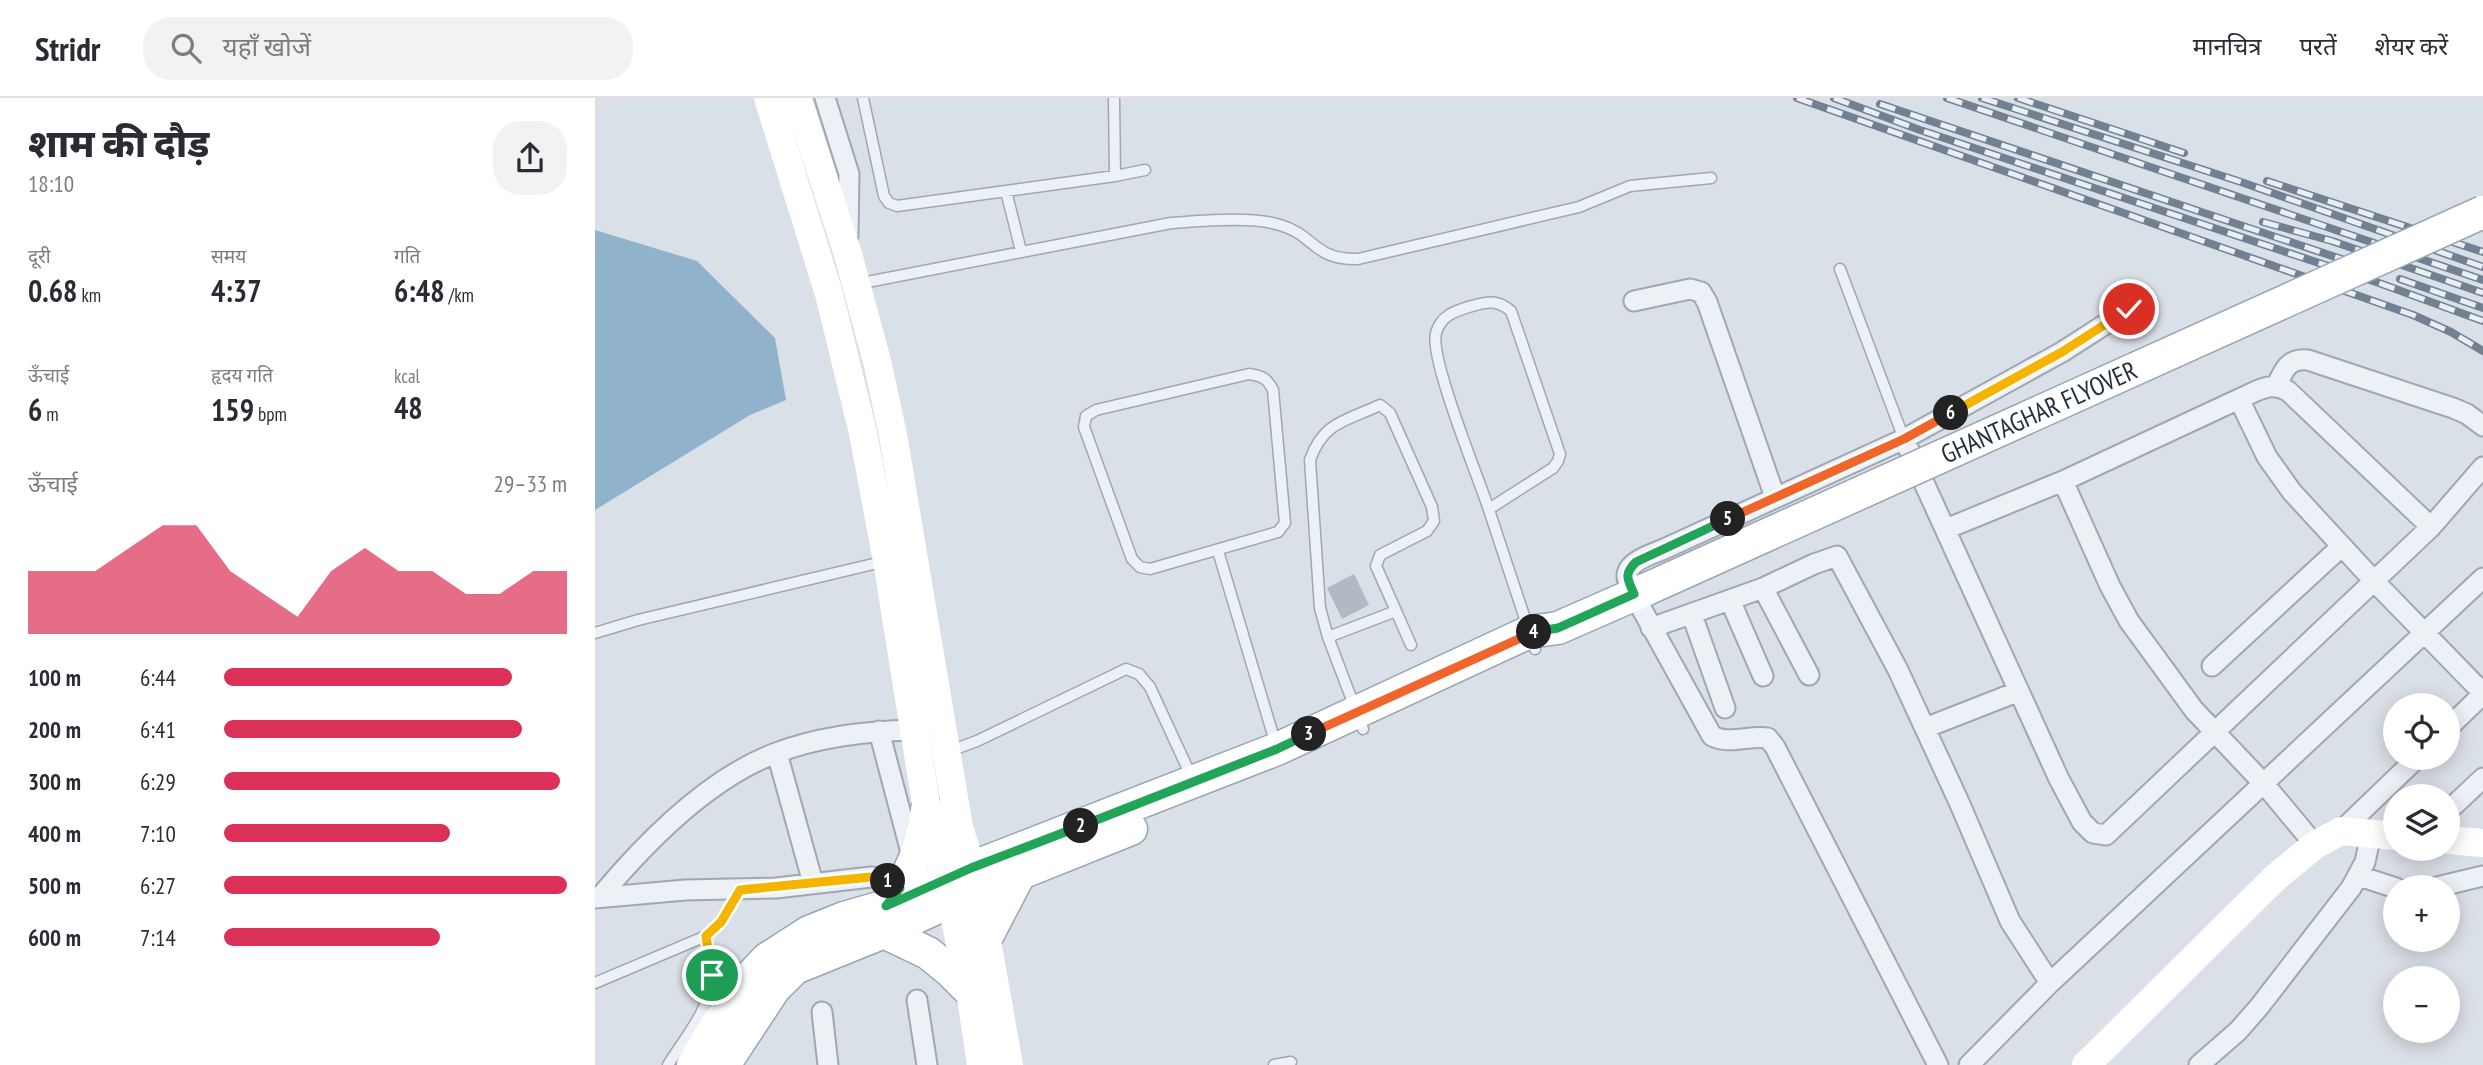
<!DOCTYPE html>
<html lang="hi">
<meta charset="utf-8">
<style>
:root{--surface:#fff;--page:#f2f2f3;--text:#2b2b33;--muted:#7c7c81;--line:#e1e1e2;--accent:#db3057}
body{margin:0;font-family:"PT Sans Narrow","Noto Sans Devanagari",sans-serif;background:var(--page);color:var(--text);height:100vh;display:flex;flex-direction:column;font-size:26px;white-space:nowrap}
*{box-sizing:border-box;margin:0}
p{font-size:23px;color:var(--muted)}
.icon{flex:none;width:38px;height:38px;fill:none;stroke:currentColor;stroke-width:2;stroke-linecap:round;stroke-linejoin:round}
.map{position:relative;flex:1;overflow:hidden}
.details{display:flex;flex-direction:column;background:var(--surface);width:595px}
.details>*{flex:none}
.controls{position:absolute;left:1788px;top:595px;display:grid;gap:14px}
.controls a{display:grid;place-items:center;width:77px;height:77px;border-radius:50%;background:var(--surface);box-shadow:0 4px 18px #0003;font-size:35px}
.pin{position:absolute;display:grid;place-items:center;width:60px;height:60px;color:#fff;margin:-30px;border:4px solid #fff;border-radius:50%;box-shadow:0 2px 7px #0007}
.km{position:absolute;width:35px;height:35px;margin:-18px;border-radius:50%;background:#222;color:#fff;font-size:19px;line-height:35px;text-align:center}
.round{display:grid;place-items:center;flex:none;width:74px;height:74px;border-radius:28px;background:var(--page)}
.overview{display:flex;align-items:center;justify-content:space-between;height:119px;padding:0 28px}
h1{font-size:38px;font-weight:800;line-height:52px}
.metrics{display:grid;grid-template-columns:repeat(3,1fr);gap:10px;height:119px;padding:7px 28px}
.metrics div{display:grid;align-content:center}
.metrics b{font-size:30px;font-weight:800}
.metrics small{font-size:19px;font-weight:400}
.metrics p{font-size:19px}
.chart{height:196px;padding:14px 28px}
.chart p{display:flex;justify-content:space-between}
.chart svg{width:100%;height:126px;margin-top:7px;fill:var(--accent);opacity:.7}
ul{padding:0 28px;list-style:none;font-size:23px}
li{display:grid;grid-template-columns:112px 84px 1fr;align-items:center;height:52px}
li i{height:18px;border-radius:9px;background:var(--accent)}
header{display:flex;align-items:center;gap:42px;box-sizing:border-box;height:98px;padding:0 35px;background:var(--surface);border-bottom:2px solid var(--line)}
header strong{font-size:33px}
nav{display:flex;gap:38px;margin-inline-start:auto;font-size:24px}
.search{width:490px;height:63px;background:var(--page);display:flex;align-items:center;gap:18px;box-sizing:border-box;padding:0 24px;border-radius:28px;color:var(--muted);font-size:26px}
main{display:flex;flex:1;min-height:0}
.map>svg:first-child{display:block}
</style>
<header>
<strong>Stridr</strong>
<div class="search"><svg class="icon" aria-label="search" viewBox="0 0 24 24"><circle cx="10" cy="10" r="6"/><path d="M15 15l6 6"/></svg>यहाँ खोजें</div>
<nav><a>मानचित्र</a><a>परतें</a><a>शेयर करें</a></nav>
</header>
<main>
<section class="details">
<div class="overview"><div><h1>शाम की दौड़</h1><p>18:10</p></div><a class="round"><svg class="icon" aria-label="share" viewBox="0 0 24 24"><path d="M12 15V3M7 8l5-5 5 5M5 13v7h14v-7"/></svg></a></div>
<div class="metrics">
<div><p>दूरी</p><b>0.68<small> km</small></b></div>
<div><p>समय</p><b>4:37</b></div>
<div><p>गति</p><b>6:48<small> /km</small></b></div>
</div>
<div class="metrics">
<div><p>ऊँचाई</p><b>6<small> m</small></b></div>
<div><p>हृदय गति</p><b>159<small> bpm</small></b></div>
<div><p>kcal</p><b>48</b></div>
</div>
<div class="chart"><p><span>ऊँचाई</span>29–33 m</p>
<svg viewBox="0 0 160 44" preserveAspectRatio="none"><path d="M0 44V22L10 22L20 22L30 14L40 6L50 6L60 22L70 30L80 38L90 22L100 14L110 22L120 22L130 30L140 30L150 22L160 22V44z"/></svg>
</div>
<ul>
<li><b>100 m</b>6:44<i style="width:84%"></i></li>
<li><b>200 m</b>6:41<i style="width:87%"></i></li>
<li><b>300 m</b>6:29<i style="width:98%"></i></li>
<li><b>400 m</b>7:10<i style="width:66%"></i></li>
<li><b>500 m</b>6:27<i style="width:100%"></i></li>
<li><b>600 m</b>7:14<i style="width:63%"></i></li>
</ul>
</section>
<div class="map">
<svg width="1888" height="967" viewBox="0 0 1888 967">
<rect width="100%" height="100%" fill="#dae0e7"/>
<!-- water -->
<path fill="#91b2cb" d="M0 132 102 163 180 240 191 302 155 317 0 412Z"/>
<!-- building -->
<path fill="#b1bac4" d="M759 476 774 507 747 521 732 490Z"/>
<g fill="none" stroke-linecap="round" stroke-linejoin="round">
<!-- lane casing -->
<g stroke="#9fa7b1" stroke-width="13">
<path id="lane" d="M268 0 289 98 294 105 302 108 520 78 550 72
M519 0 520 78
M411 93 426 153
M1245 171 1309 341
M262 186 576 125C607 123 656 118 685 127 720 137 718 162 763 161L984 109 1035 88 1116 80
M654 276C667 278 672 280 678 292L690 425 683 434 555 471 545 469 537 461 489 329 491 318 501 312Z
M894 411 958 370 963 363 965 356 916 213C903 202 893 203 877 208 860 213 846 217 841 235 834 259 883 379 893 409 909 456 924 504 940 551
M623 453 681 647
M801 513 816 547
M0 535 43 522 291 463
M733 539 801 513 781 468 785 457 832 433 839 423 837 409 795 315 785 307C751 323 728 324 715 362L725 510 733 539 768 631
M352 654 382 643 531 571 544 576 555 589 597 680
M0 885 111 838 126 824 145 792
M73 967C89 941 117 909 117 877 117 864 113 850 111 838
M679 967 696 964"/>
</g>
<!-- street casing -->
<g stroke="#9fa7b1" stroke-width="23">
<path id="street" d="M230 0 254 76 253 137
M1039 203 1095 191 1106 194 1112 204 1180 399
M1682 287C1689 271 1694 260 1713 262L1858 310 1872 316 1888 328
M1644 301 1672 359 1697 394 1779 483 1888 595
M1309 341 1464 681 1487 724 1498 735 1511 737 1836 429 1888 369
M1468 383 1515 488 1534 523 1599 612 1670 687 1720 747
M1351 431 1468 383 1644 301C1663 293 1674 283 1693 293L1836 429
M1168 490 1214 577
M1135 502 1168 578
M1097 517 1130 610
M1056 530 1168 490 1219 466 1242 458 1303 572 1364 704 1415 823 1455 885
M1617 568 1747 448
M1330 630 1422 594
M1853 630 1888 596
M284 633 318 762
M182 655 218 785
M1853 713 1888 680
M1746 733 1822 660
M1764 778 1801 790
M1842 789 1888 778
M5 799C50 745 114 680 181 655 223 639 273 633 318 632
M0 800 90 792 181 790 276 779 290 781 305 790
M322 902 332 967
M227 914 233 967
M1343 967 1180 649 1173 640C1154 637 1135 647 1117 638L1039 497C1037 491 1033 485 1032 479 1031 463 1058 456 1069 451L1309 341 1467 254 1534 211
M1374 967 1455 885 1888 480
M1604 967 1643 933 1664 909 1756 790 1770 764 1776 736"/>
</g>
<!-- primary casing -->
<g stroke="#98a5b4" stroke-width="35">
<path id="primary" d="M292 807C316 778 327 749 332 712
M289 834 333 855 354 872 375 893
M392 838 425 775
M98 967 121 928 154 880 172 861 214 834 249 820 291 808 376 770 682 651 934 534 963 530 1052 491
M129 967 179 891 200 870 289 834 356 803 536 731"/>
</g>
<!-- lane -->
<use href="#lane" stroke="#edf0f5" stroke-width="10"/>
<!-- street -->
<use href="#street" stroke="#edf0f5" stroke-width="19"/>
<!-- secondary -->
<path stroke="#fff" stroke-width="28" d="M173 0 234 196 268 335 292 463 332 712 356 803 375 893 386 967
M202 0 253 156 283 267 298 337 364 729 383 792 414 967
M1853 742 1888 745
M1491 967 1681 779 1720 747 1746 733 1801 738"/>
<!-- primary -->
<use href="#primary" stroke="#fff" stroke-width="32"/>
<!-- rail casing -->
<g stroke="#728192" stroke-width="8">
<path id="rail" d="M1202 0 1818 217 1856 234 1888 253
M1239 0 1325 32 1784 185 1888 223
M1352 0 1888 182
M1387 0 1646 84 1888 169
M1423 0 1589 55
M1285 6 1779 172
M1672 83 1888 154
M1668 124 1737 143 1888 195
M1805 181 1888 210"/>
</g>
<!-- rail -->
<use href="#rail" stroke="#e9eff5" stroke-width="5" stroke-dasharray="16" stroke-linecap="butt"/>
<!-- primary-bridge casing -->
<g stroke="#98a5b4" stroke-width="35" stroke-linecap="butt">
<g id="primary-bridge">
<path id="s1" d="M1052 491 1888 114"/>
</g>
</g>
<!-- primary-bridge -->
<use href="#primary-bridge" stroke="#fff" stroke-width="32"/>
</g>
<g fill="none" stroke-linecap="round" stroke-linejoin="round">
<!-- split-1 casing -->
<g stroke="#fff" stroke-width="14">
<path id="split-1" d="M117 877 111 838 126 824 145 792 276 779 293 783"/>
</g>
<!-- split-2 casing -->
<g stroke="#fff" stroke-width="14">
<path id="split-2" d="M293 783 305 790 291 808 376 770 486 728"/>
</g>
<!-- split-3 casing -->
<g stroke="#fff" stroke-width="14">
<path id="split-3" d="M486 728 682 651 714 636"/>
</g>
<!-- split-4 casing -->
<g stroke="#fff" stroke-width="14">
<path id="split-4" d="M714 636 939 534"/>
</g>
<!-- split-5 casing -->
<g stroke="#fff" stroke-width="14">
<path id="split-5" d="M939 534 963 530 1039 496C1033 481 1028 477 1041 464L1133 421"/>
</g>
<!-- split-6 casing -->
<g stroke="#fff" stroke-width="14">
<path id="split-6" d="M1133 421 1309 341 1356 315"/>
</g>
<!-- split-7 casing -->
<g stroke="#fff" stroke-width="14">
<path id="split-7" d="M1356 315 1467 254 1534 211"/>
</g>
<!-- split-1 -->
<use href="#split-1" stroke="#f5b400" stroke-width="9"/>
<!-- split-2 -->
<use href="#split-2" stroke="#22a559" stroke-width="9"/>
<!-- split-3 -->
<use href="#split-3" stroke="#22a559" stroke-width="9"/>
<!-- split-4 -->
<use href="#split-4" stroke="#f0652b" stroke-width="9"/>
<!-- split-5 -->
<use href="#split-5" stroke="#22a559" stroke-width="9"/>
<!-- split-6 -->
<use href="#split-6" stroke="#f0652b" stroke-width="9"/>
<!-- split-7 -->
<use href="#split-7" stroke="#f5b400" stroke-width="9"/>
</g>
<g text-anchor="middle" stroke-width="6" stroke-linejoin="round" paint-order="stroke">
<!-- street labels -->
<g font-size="26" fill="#232f3e" stroke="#e9eff5">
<text dy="9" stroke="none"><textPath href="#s1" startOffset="430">GHANTAGHAR FLYOVER</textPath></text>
</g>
</g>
</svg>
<div class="controls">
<a><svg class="icon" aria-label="locate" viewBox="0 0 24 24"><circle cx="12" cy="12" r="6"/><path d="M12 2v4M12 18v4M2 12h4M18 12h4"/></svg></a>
<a><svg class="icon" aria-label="layers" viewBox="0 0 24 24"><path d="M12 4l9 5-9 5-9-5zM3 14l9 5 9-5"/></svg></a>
<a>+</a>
<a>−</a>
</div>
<div class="pin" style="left:117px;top:877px;background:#1e9e55"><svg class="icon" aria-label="arrive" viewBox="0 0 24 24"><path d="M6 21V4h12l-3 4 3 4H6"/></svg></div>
<div class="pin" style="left:1534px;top:211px;background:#d93025"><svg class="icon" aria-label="check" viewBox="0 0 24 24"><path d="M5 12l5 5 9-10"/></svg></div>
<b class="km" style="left:293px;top:783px">1</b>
<b class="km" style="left:486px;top:728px">2</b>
<b class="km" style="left:714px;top:636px">3</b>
<b class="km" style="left:939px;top:534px">4</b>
<b class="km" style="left:1133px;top:421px">5</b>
<b class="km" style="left:1356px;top:315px">6</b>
</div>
</main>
